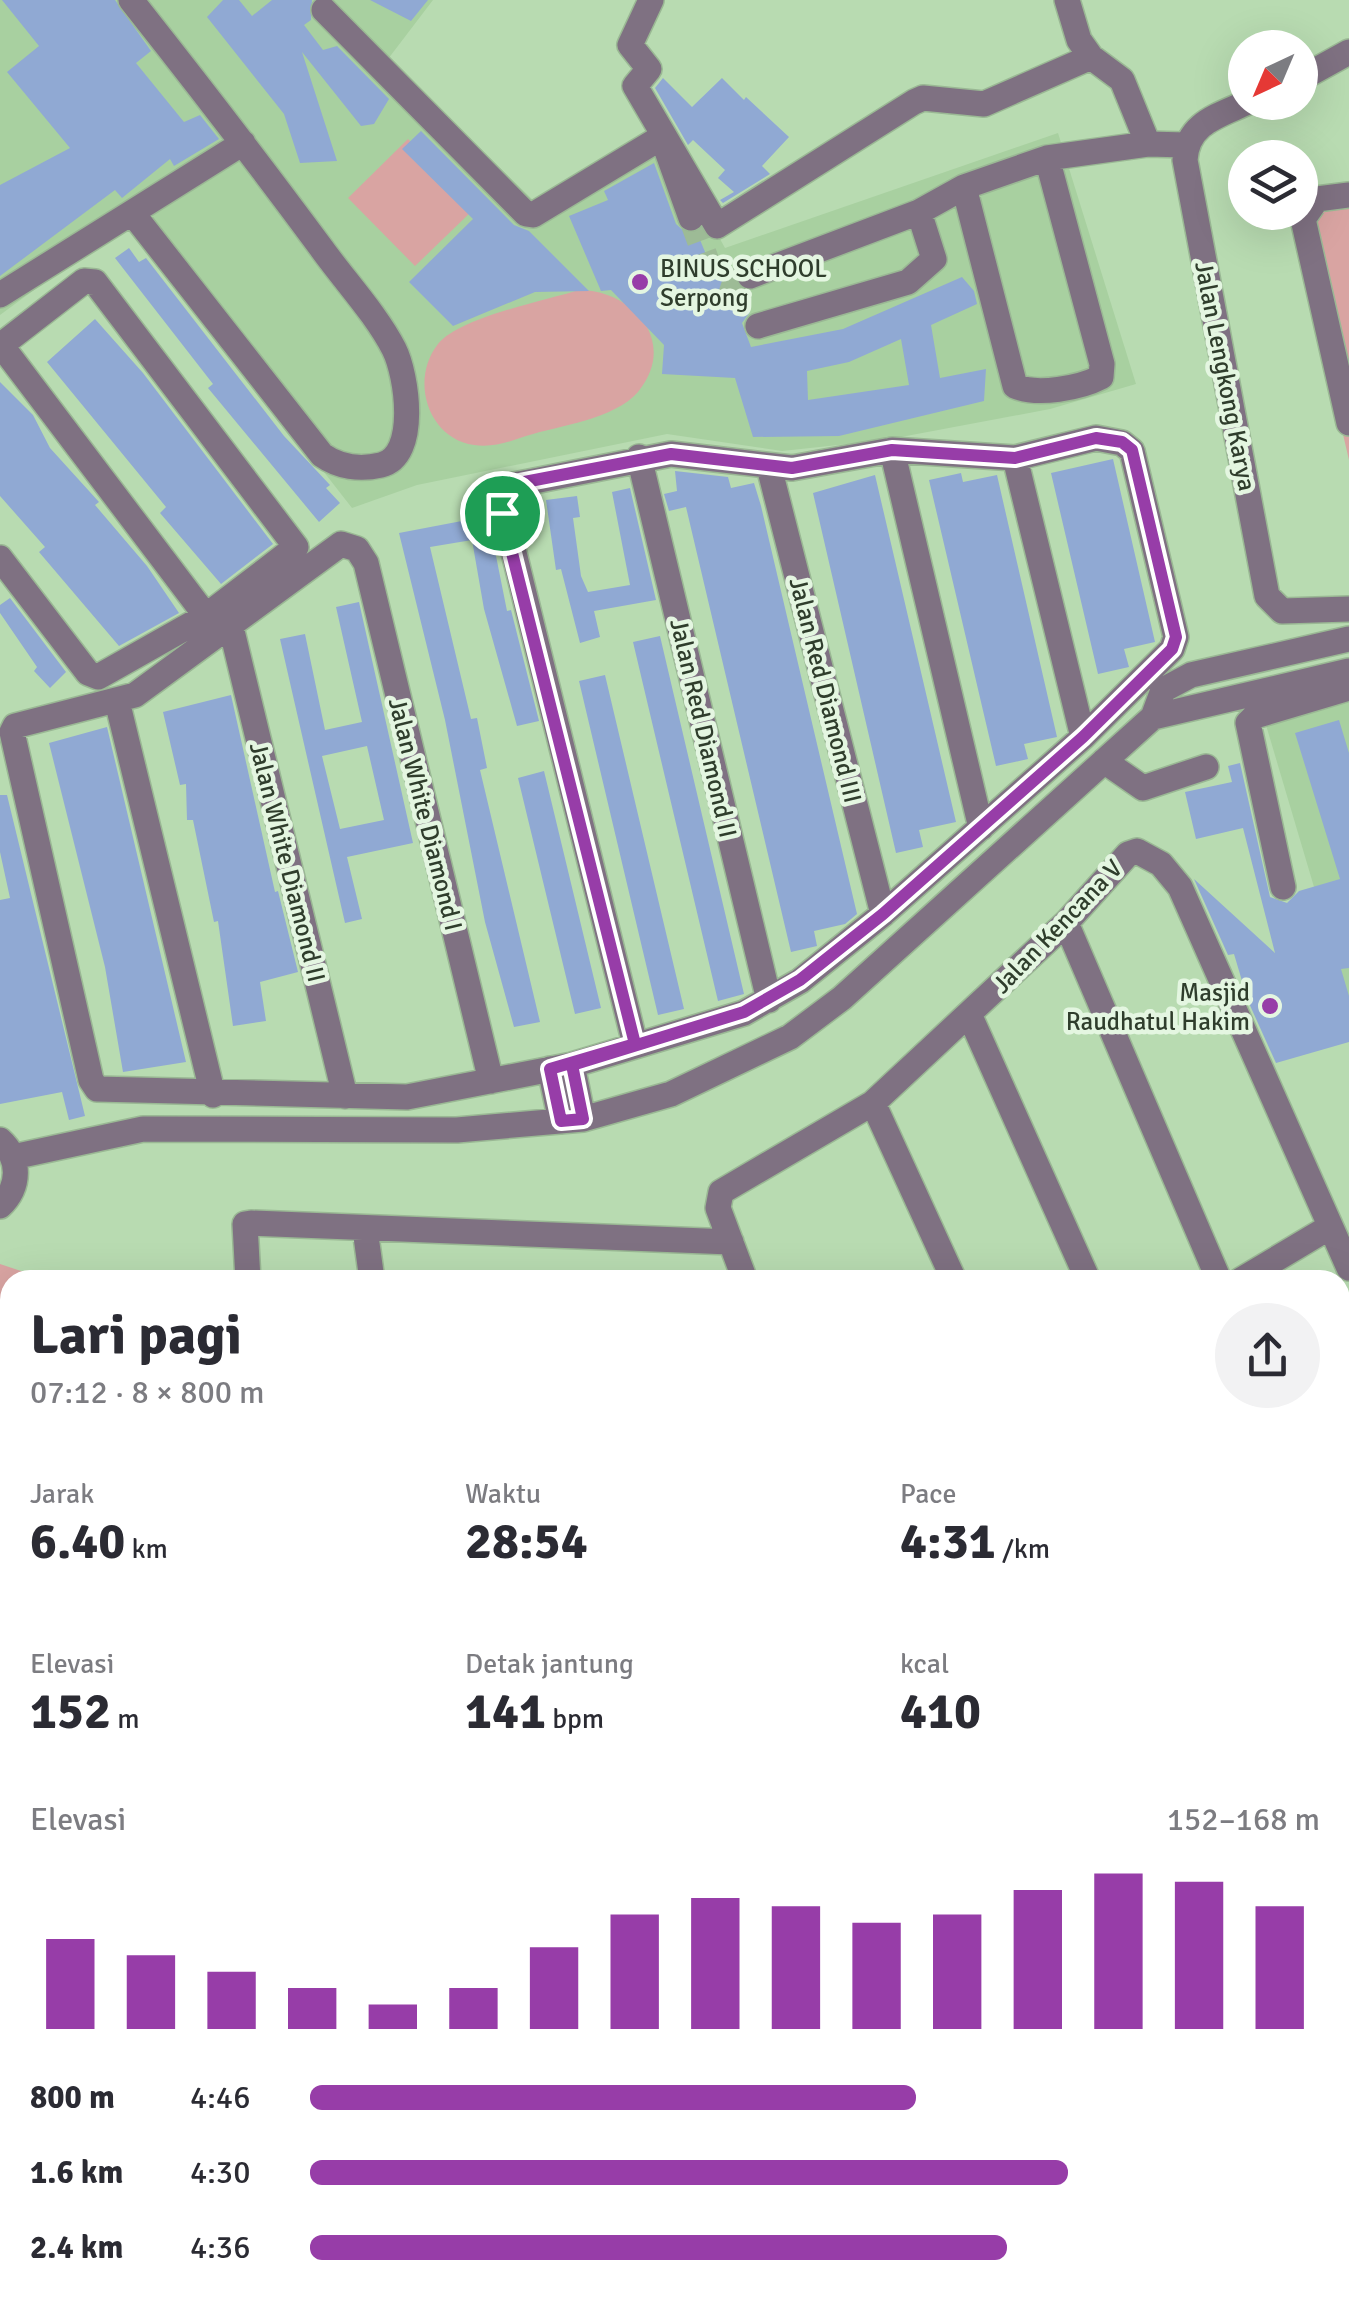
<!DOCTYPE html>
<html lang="id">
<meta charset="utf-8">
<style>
:root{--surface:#fff;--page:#f2f2f3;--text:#2b2b33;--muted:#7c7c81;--accent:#973da8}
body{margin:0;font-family:Signika,sans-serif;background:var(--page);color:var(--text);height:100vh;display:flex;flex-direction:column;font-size:38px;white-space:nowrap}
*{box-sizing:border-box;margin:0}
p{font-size:32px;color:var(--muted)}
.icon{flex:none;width:55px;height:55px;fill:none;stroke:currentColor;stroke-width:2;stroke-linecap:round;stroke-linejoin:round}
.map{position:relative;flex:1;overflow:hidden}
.drawer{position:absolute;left:0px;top:1270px;width:1350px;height:1038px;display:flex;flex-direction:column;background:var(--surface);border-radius:30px 30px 0 0;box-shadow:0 10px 40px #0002}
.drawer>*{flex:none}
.needle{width:65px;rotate:224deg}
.fabs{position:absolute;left:1228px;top:30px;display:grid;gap:20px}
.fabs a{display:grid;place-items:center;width:90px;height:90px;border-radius:50%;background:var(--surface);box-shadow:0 10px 40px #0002;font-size:50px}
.pin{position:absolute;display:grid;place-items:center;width:85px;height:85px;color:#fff;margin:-42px;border:5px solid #fff;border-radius:50%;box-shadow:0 2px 10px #0007}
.round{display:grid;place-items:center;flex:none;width:105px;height:105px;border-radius:52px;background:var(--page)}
.headline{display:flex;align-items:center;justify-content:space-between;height:170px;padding:0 30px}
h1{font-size:55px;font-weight:700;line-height:75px}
.figures{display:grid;grid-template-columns:repeat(3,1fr);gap:15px;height:170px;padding:10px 30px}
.figures div{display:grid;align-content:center}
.figures b{font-size:50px;font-weight:700}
.figures small{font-size:28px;font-weight:400}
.figures p{font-size:28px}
.chart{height:280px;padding:20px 30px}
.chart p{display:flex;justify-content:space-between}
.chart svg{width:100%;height:180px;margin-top:10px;stroke:var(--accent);stroke-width:6}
ul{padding:0 30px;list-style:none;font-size:32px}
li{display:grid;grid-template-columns:160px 120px 1fr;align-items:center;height:75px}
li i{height:25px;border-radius:12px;background:var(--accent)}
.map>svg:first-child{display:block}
</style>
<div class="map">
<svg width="1349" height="2307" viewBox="0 0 1349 2307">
<rect width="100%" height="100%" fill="#b8dbb1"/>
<!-- built -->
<path fill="#a8d0a0" d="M0 0H433L388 59 536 203 662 134 725 248 1058 133 1136 384 1050 409 885 440 782 451 667 434 417 485 352 508 128 221 0 315Z
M1332 687 1349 703V1005L1258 698Z"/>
<!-- green -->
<path fill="#d9a4a2" d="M408 139 475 208 415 266 348 198Z
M1349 191V460L1293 220Z
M579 290C633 290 679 342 638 392 615 419 558 426 526 436 509 442 492 448 474 445 427 438 410 379 438 344 460 317 544 301 579 290Z
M0 1264 48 1280H10V1337H0Z"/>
<!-- building -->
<path fill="#90a9d3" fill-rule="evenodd" d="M2 0H115L151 51 136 63 184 122 200 115 219 139 174 166 170 159 122 198 115 190 0 276V185L70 148 7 72 39 46Z
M223 0H239L252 16 272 0H312L311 20 304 25 323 50 337 46 389 99 374 124 361 126 302 52 337 161 300 163 284 114 207 17Z
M370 0H428L411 21Z
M663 78 692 107 722 78 744 100 746 97 789 137 762 166 770 174 723 203 720 200 734 192 718 178 725 170 693 140 688 145 655 88Z
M421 131 514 225 529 231 589 291 535 292 453 326 409 282 473 219 402 149Z
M654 163 676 224 687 234 701 230 698 235 715 276 738 266 735 283 750 292V312L742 323 751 347 843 329 962 277 974 291 977 304 931 325 940 378 986 369 984 401 839 436 753 437 735 378 662 374 664 345 611 290 601 291 569 216 608 200 604 191ZM901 339 909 385 808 400 807 371 849 362Z
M129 248 139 262 146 258 284 436 330 485 326 488 340 503 319 522 208 388 213 384 115 258Z
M95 319 143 373 273 544 221 584 160 513 166 507 47 362Z
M0 382 33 415 50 448 99 502 95 505 147 566 179 613 119 646 39 552 45 547 0 496Z
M1113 459 1155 642 1124 649 1129 667 1098 674 1051 473Z
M675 471 728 477 731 488 754 483 761 506 857 914 845 924 814 931 817 946 791 952 686 507 669 511 664 494 677 491Z
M961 473 963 482 997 475 1057 737 1024 744 1028 759 996 766 929 480Z
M875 475 956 822 919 830 923 847 896 853 813 493Z
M630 488 656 600 594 611 600 637 580 643 561 569 556 570 546 500 577 496 580 517 573 518 581 576 588 592 630 585 612 492Z
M488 516 507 611 511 610 539 721 517 726 484 609 472 540 430 547 471 719 477 718 487 768 480 770 540 1022 514 1027 485 922 445 720 399 533Z
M10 598 66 672 50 688 34 671 37 667 0 613V605Z
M359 602 413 843 347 857 362 919 345 923 280 639 305 634 325 730 362 722 336 607ZM367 746 384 820 340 829 322 756Z
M660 636 744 994 718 1001 633 642Z
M605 675 684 1009 658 1015 579 681Z
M231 695 275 892 278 891 298 972 260 982 266 1021 233 1026 218 921 214 922 193 820H187L186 784 180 785 163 712Z
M1339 720 1349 753V968L1341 969 1349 996V1042L1276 1063 1248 1001 1234 954 1228 955 1194 879 1275 953 1243 828 1196 839 1185 792 1232 782 1228 766 1240 763 1270 897 1287 903 1299 891 1340 879 1295 733Z
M107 727 186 1062 123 1072 105 967 49 743Z
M544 771 601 1008 575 1014 518 778Z
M0 795H7L85 1116 69 1120 62 1092 0 1104V900L10 898 0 852Z"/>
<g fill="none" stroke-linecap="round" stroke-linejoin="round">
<!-- minor-tunnel -->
<path stroke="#9dbb96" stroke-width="25" stroke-dasharray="25 12" stroke-linecap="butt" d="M691 218 714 280 723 283 750 276"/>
<!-- minor casing -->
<g stroke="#9ab894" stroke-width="28">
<path id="minor" d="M131 0C196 82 260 165 322 249 345 281 376 314 394 349 407 375 419 456 381 465 360 470 339 467 322 455L133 214
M651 0 630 45 649 69 635 86 717 226 914 102 923 98 984 104 1091 57
M1067 0 1079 40 1091 57 1122 80 1148 144
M324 10 526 214 533 215 662 137 691 218
M1300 79 1349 52
M1248 102C1218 116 1187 123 1185 160L1267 596 1282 611 1349 609
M964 187 1015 386C1037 396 1080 388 1101 377L1102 364 1047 158
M1349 195 1317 199 1303 219 1349 423
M750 276 919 212 964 187 1047 158 1148 144 1186 145
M0 295 243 143
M758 326 908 282 934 259 919 212
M1 345 206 616
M0 346 84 281 95 282 296 547 206 616 98 677 88 673 0 558
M892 450 981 828
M639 457 769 1000
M1015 458 1083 737
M769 467 883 914
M231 627 345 1096
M117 701 213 1095
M1153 717 1349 671
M1104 761 1143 788 1206 767
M1283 887 1248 723 1255 716 1349 688
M1066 923 1219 1280
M969 1014 1088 1280
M572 1065 583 1119
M550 1069 561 1121
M491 1081 366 563 357 549 341 544 135 695 15 726 12 732 91 1080 97 1089 407 1097 572 1065 744 1013 800 981 883 914 1083 737 1172 649 1176 637 1132 451 1122 443 1096 438 1015 458 892 450 792 468 671 454 514 485 500 496 635 1044
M873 1103 954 1280
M0 1140C21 1159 20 1187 0 1206
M13 1157 143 1129 457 1130 583 1119 671 1094 790 1037 842 998 1153 717 1163 690 1191 675 1349 639
M365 1229 372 1280
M248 1280 245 1224 251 1223 731 1242
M745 1280 718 1208 721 1192 873 1103 1066 923 1128 854 1137 851 1161 864 1180 887 1349 1268
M1241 1280 1328 1228
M0 1352H10
M1340 1403 1349 1397
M0 1496H10
M1340 1670 1349 1674
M1340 1705 1349 1696
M1340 1909 1349 1917
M0 2016H10
M1340 2119 1349 2101
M0 2132H10
M197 2298 198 2307
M440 2298 442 2307
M661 2298 665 2307
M94 2307V2298
M172 2307 173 2298
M244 2307 334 2298"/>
</g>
<!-- minor -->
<use href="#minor" stroke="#7f7182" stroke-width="25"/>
</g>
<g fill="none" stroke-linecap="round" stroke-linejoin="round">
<!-- route casing -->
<g stroke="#fff" stroke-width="20">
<path id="route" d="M502 513 635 1044 550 1069 561 1121 583 1119 572 1065 744 1012 800 980 883 914 1083 737 1172 649 1176 637 1132 450 1122 442 1096 438 1015 458 892 450 792 468 671 454 514 484 500 496 502 513"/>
</g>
<!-- route -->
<use href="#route" stroke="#973da8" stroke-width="12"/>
</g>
<!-- markers -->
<g fill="#973da8" stroke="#e4f6e1" stroke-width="4">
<circle cx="640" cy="282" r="10"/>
<circle cx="1270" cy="1006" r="10"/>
</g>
<g text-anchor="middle" stroke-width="9" stroke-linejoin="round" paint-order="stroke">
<!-- poi labels -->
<g font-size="25" fill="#2f3d2c" stroke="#e4f6e1" text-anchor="start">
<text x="660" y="277">BINUS SCHOOL<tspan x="660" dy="29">Serpong</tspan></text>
<text x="1250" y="1001" text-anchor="end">Masjid<tspan x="1250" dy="29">Raudhatul Hakim</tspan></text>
</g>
<!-- street labels -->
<g font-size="25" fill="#2f3d2c" stroke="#e4f6e1">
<text transform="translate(1226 376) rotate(79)" y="9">Jalan Lengkong Karya</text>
<text transform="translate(826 690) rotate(76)" y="9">Jalan Red Diamond III</text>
<text transform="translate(704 728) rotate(77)" y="9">Jalan Red Diamond II</text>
<text transform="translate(426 814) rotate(76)" y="9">Jalan White Diamond I</text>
<text transform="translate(288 862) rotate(76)" y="9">Jalan White Diamond II</text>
<text transform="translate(1057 926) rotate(-46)" y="9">Jalan Kencana V</text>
</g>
</g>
</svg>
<div class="fabs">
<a><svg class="needle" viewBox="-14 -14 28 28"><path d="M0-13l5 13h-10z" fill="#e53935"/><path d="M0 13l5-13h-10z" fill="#7c7c81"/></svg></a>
<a><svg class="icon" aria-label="layers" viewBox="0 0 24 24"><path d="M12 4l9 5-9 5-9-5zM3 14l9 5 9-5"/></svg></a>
</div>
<div class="pin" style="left:502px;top:513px;background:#1e9e55"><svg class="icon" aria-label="arrive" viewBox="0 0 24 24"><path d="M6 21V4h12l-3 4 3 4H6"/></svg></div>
<section class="drawer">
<div class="headline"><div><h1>Lari pagi</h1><p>07:12 · 8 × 800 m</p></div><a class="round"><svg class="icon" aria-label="share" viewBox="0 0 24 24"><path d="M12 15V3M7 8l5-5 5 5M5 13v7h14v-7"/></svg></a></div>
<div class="figures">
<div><p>Jarak</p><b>6.40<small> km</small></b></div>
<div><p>Waktu</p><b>28:54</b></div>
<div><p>Pace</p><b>4:31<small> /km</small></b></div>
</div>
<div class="figures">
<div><p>Elevasi</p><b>152<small> m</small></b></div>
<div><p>Detak jantung</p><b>141<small> bpm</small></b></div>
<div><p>kcal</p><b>410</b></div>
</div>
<div class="chart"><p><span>Elevasi</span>152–168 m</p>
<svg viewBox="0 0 160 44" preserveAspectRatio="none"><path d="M5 44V22M15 44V26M25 44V30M35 44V34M45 44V38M55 44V34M65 44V24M75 44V16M85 44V12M95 44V14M105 44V18M115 44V16M125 44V10M135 44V6M145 44V8M155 44V14"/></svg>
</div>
<ul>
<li><b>800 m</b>4:46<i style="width:60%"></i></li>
<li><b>1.6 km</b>4:30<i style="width:75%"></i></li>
<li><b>2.4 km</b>4:36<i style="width:69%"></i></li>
</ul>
</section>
</div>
